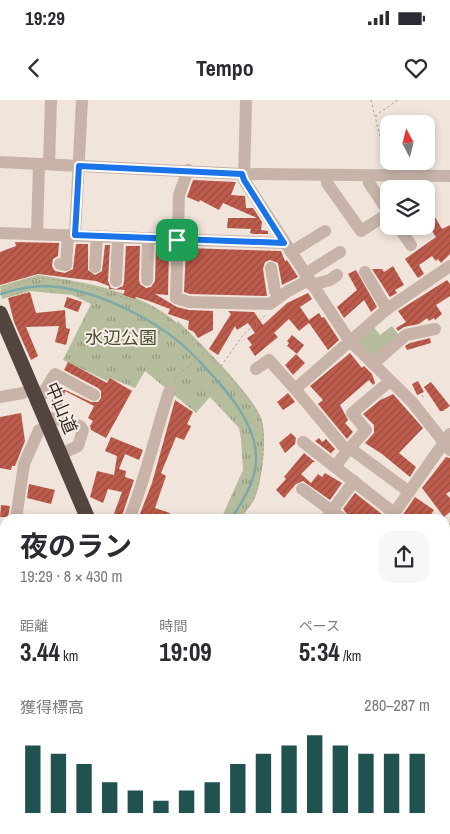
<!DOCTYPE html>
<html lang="ja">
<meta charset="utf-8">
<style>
body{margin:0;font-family:"Archivo Narrow","Noto Sans JP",sans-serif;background:#f7f7f7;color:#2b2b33;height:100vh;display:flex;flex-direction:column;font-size:19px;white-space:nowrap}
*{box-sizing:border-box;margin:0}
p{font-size:16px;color:#7c7c81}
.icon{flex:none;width:28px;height:28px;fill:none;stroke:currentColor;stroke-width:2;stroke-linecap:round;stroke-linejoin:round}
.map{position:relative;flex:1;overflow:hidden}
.panel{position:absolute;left:0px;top:414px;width:450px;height:321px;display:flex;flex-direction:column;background:#fff;border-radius:15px 15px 0 0;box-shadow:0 2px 8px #0003}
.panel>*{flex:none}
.needle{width:32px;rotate:353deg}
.tools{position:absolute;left:380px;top:15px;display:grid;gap:10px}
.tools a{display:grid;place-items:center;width:55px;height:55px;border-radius:10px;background:#fff;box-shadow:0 2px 8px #0003;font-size:25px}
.pin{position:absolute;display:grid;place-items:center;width:42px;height:42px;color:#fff;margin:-21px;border-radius:10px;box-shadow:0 2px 8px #0006}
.round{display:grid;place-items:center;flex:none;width:52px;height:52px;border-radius:15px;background:#f7f7f7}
.overview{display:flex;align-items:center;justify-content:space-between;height:85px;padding:0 20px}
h1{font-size:28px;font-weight:700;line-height:38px}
.stats{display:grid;grid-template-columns:repeat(3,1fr);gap:8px;height:85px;padding:5px 20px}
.stats div{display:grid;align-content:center}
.stats b{font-size:25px;font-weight:700}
.stats small{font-size:14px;font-weight:400}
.stats p{font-size:14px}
.chart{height:140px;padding:10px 20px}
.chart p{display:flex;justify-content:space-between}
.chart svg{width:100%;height:90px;margin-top:5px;stroke:#205250;stroke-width:6}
.status{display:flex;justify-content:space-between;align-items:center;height:35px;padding:0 25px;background:#fff;direction:ltr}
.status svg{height:14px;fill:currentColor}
header{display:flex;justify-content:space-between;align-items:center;height:65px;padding:0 20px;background:#fff;font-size:22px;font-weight:700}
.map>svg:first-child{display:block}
.green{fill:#b6bd9c}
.park{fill:url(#park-tufts)}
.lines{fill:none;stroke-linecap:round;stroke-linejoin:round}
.stream{stroke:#7caaa8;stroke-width:2.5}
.building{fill:url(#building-hatch)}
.path{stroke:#b29d92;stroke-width:1;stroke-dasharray:2.5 2.5;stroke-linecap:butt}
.minor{stroke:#c7b3a8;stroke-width:12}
.major{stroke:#75605a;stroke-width:12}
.highway{stroke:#54443f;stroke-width:15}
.route-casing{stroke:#fff;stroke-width:10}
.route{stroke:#1a73e8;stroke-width:6}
.labels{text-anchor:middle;stroke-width:4;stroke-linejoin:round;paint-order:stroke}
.park-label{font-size:18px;fill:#47502d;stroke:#f8eee7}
.street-label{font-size:18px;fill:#342a28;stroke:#f8eee7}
</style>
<div class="status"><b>19:29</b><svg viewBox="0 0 49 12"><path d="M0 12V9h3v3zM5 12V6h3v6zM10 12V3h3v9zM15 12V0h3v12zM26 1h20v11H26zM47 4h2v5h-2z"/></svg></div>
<header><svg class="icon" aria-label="back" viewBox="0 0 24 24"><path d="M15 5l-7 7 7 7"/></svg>Tempo<svg class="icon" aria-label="heart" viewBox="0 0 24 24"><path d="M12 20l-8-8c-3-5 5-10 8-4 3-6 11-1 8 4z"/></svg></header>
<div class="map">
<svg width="450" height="734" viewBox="0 0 450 734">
<defs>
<pattern id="park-tufts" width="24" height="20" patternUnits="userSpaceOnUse" patternTransform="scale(1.25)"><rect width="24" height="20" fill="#b6bd9c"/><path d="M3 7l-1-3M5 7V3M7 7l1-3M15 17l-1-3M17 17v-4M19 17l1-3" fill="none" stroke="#959a7f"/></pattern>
<pattern id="building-hatch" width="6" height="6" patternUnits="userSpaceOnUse" patternTransform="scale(1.25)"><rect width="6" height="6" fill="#bd5c4c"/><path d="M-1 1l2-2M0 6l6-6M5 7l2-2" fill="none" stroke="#9a4c3f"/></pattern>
</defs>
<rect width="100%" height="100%" fill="#f0e4db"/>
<path class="green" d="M373 226 380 235 392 226 400 237 372 260 355 241Z"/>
<path class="park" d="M38 175C83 182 142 191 177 223L178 221C198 241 255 296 262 321 267 337 262 385 254 400 250 406 245 413 240 419H221L243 370 241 339 239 328 210 297 196 313 145 271 135 288 110 278 107 281 63 260 91 204 72 195 30 191 2 199 0 186Z"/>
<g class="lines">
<g class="stream">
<path d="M1 194C16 189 30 186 46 186 95 188 163 222 196 258"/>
<path d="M198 260C226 290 268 332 253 378 249 391 239 407 231 419"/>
<path d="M0 482H5"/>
<path d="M445 604 450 602"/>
</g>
</g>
<g class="building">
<path d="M193 80 236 82 231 95 245 96 246 108H253L262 122 261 130 268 131V134H253L250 133 251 129 227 128 228 118H257L223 103 219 110 200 100 199 102 187 97Z"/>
<path d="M435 117 442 129 450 125V154L441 163 438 159 436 161 432 156 419 165 424 174 418 178 405 159 436 137 426 122Z"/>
<path d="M15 142 59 143 58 156 53 159 52 166 55 171 65 173 73 169 76 144H88V170L95 175 102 171 105 145H110L108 181 111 188 116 189 123 186 124 182 126 146H140L139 180 140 184 146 188 151 187 155 181 156 147H169L168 195 155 194 177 207 189 210 213 211V230L198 238 194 232 188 229 189 221 168 214 170 209 149 201 136 197 135 199 123 195 125 190 109 189V186L96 181 38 174 0 185V152L16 146Z"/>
<path d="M186 148 281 151 285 161 287 160 298 177 282 185 278 163 270 160 265 162 263 169 267 196 190 194 184 192Z"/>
<path d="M393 166 404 185 395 190 397 193 390 197 372 169H382L384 172Z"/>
<path d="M356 170 377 207 371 212 364 200 344 218 337 207 357 190 348 174Z"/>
<path d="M447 180 450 184V196L436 205 442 214 435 220 434 218 429 221 427 218 419 224 404 227 398 231 396 228 406 222 398 211Z"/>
<path d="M30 192 36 213 65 210 66 228 70 229 66 245 55 242 59 226 26 227 38 256 31 260 14 222 8 198Z"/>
<path d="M308 193 312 199 300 207 309 220 319 213 322 218 324 217 339 240 328 250 309 223 299 231 289 219 274 233 278 237 255 256 249 247 252 245 247 238 255 233 248 223 237 230 235 226 218 255 209 249 231 214 228 211 254 212 263 225 287 203Z"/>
<path d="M67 197 82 202 78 212 64 207Z"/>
<path d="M292 235 304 245 297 254 287 246 289 243 287 241Z"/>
<path d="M430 238 431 243 407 250 405 246 410 243Z"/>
<path d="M350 253 362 268 364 266 372 274 375 283 373 285 369 280 340 305 348 320 345 323 353 332 347 339 318 304 323 300 310 286Z"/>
<path d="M296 254 305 263 293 275 285 265Z"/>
<path d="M68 262 107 283 110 278 132 291 106 338 91 330 90 326 93 321 88 318 94 306 65 291 61 310 51 308 53 293 57 286 91 302H98L101 298V291L98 288 64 270Z"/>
<path d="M418 281 424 292 417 295 412 284Z"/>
<path d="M431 282 450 306 443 311H440L424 287Z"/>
<path d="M288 293 295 302 283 310 277 302Z"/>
<path d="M393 294 423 328 399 353 416 367 410 377 382 354 365 343 374 333V325L363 314 385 296 381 300Z"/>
<path d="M175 300 193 312 187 324 191 326 184 340 176 337 161 373 166 376 155 408 170 413 168 419H138L152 383Z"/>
<path d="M21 313 25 341 15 366H12L11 370 0 368V317Z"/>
<path d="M291 333 296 338 295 344 285 353 279 343Z"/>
<path d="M111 337 143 350 139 360 125 354 119 369 126 371 125 377 134 380 121 419H112L122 392 108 389 103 403 90 397 97 371 114 375 117 356 105 351Z"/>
<path d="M319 338 322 342 326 339 335 349 331 353 333 355 315 341Z"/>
<path d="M304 353 315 362H313L301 374 311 383 318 374 322 377 325 373 342 383 330 400 303 381 296 384 284 398 276 390 286 379 284 377Z"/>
<path d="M446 357 450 358V391L446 394 450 398V412L444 417 422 388Z"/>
<path d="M29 384 55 390 51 404 27 398Z"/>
<path d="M355 393 383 415 382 419H351L343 409Z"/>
<path d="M415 397 434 410 428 419H400Z"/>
<path d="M1 405 10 406 8 417H0Z"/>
</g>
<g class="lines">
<g class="path">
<path d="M371 0 387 65"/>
<path d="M376 17 379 13 398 0"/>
<path d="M0 192C11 188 27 178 39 178 65 178 145 201 165 216 189 234 246 289 259 315 268 335 262 378 254 397 251 405 244 412 239 419"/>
<path d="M221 266 243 235 266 215"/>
<path d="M174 283 177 276 205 252"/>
<path d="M422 295 424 299"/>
<path d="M445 601 450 599"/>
<path d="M0 698 5 719"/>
<path d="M8 730 10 734"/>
</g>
<g class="minor">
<path d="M246 0 244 80 349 240 412 302 450 350"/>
<path d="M0 62 242 74 450 76"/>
<path d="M49 64 51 0"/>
<path d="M188 70 179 95 176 198 189 202 270 204 288 191 309 180"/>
<path d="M327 75V83L361 131 389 113"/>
<path d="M368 75 369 83 389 113"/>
<path d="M398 126 411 145"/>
<path d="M0 133 284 143"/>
<path d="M37 133 39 64"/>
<path d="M75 135 82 0"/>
<path d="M291 152 325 131"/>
<path d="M60 164 66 165 68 135"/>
<path d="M95 167 97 136"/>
<path d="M271 168 275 191 279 197"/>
<path d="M365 172 387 209"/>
<path d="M305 174 340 152"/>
<path d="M147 180 148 139"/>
<path d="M116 181 118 138"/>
<path d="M312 185 330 180 337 175"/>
<path d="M373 264 406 235 435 229"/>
<path d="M256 269 269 260 295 289"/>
<path d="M0 297 23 293"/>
<path d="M36 298 42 295 55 274 94 295"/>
<path d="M44 316 80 326 83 330 78 346 61 354"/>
<path d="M303 342 394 413"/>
<path d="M351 349 408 391"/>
<path d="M347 351 366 330 352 313 390 281"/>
<path d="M335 367 347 351 295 289 387 209 450 166"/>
<path d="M302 389 343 419"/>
<path d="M16 419 24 364 39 330"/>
<path d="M129 419C146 378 155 334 169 292"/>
<path d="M326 419 354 381"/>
<path d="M390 419 450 334"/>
<path d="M445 431 450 429"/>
<path d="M0 441 5 442"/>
<path d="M445 548 450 546"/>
<path d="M445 576 450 586"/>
<path d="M232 730 233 734"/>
</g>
<path class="major" d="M0 545 5 548"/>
<g class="highway">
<path d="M0 213 88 419"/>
<path d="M333 730 339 734"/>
<path d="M351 730 357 734"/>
</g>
</g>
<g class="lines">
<defs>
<path id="route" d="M79 66 242 74 244 80 284 143 75 135Z"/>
</defs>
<use href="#route" class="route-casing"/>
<use href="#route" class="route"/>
</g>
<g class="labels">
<g class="park-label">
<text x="121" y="244">水辺公園</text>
</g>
<g class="street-label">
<text transform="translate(61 308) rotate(67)" y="6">中山道</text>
</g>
</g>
</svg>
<div class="tools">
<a><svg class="needle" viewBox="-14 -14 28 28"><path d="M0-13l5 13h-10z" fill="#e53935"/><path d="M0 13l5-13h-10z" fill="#7c7c81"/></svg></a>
<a><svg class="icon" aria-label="layers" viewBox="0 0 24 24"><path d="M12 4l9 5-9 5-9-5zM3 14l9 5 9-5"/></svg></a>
</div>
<div class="pin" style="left:177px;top:140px;background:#1e9e55"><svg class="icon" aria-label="arrive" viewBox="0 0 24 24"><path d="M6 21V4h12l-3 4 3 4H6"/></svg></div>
<section class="panel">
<div class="overview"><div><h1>夜のラン</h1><p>19:29 · 8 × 430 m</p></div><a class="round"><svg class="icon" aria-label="share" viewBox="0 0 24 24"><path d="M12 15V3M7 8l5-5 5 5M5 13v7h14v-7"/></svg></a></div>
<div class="stats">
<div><p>距離</p><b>3.44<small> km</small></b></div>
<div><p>時間</p><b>19:09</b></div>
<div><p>ペース</p><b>5:34<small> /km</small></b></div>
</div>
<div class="chart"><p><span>獲得標高</span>280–287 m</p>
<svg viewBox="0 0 160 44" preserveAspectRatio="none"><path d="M5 44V11M15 44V15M25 44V20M35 44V29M45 44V33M55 44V38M65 44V33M75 44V29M85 44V20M95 44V15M105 44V11M115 44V6M125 44V11M135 44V15M145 44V15M155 44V15"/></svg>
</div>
</section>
</div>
